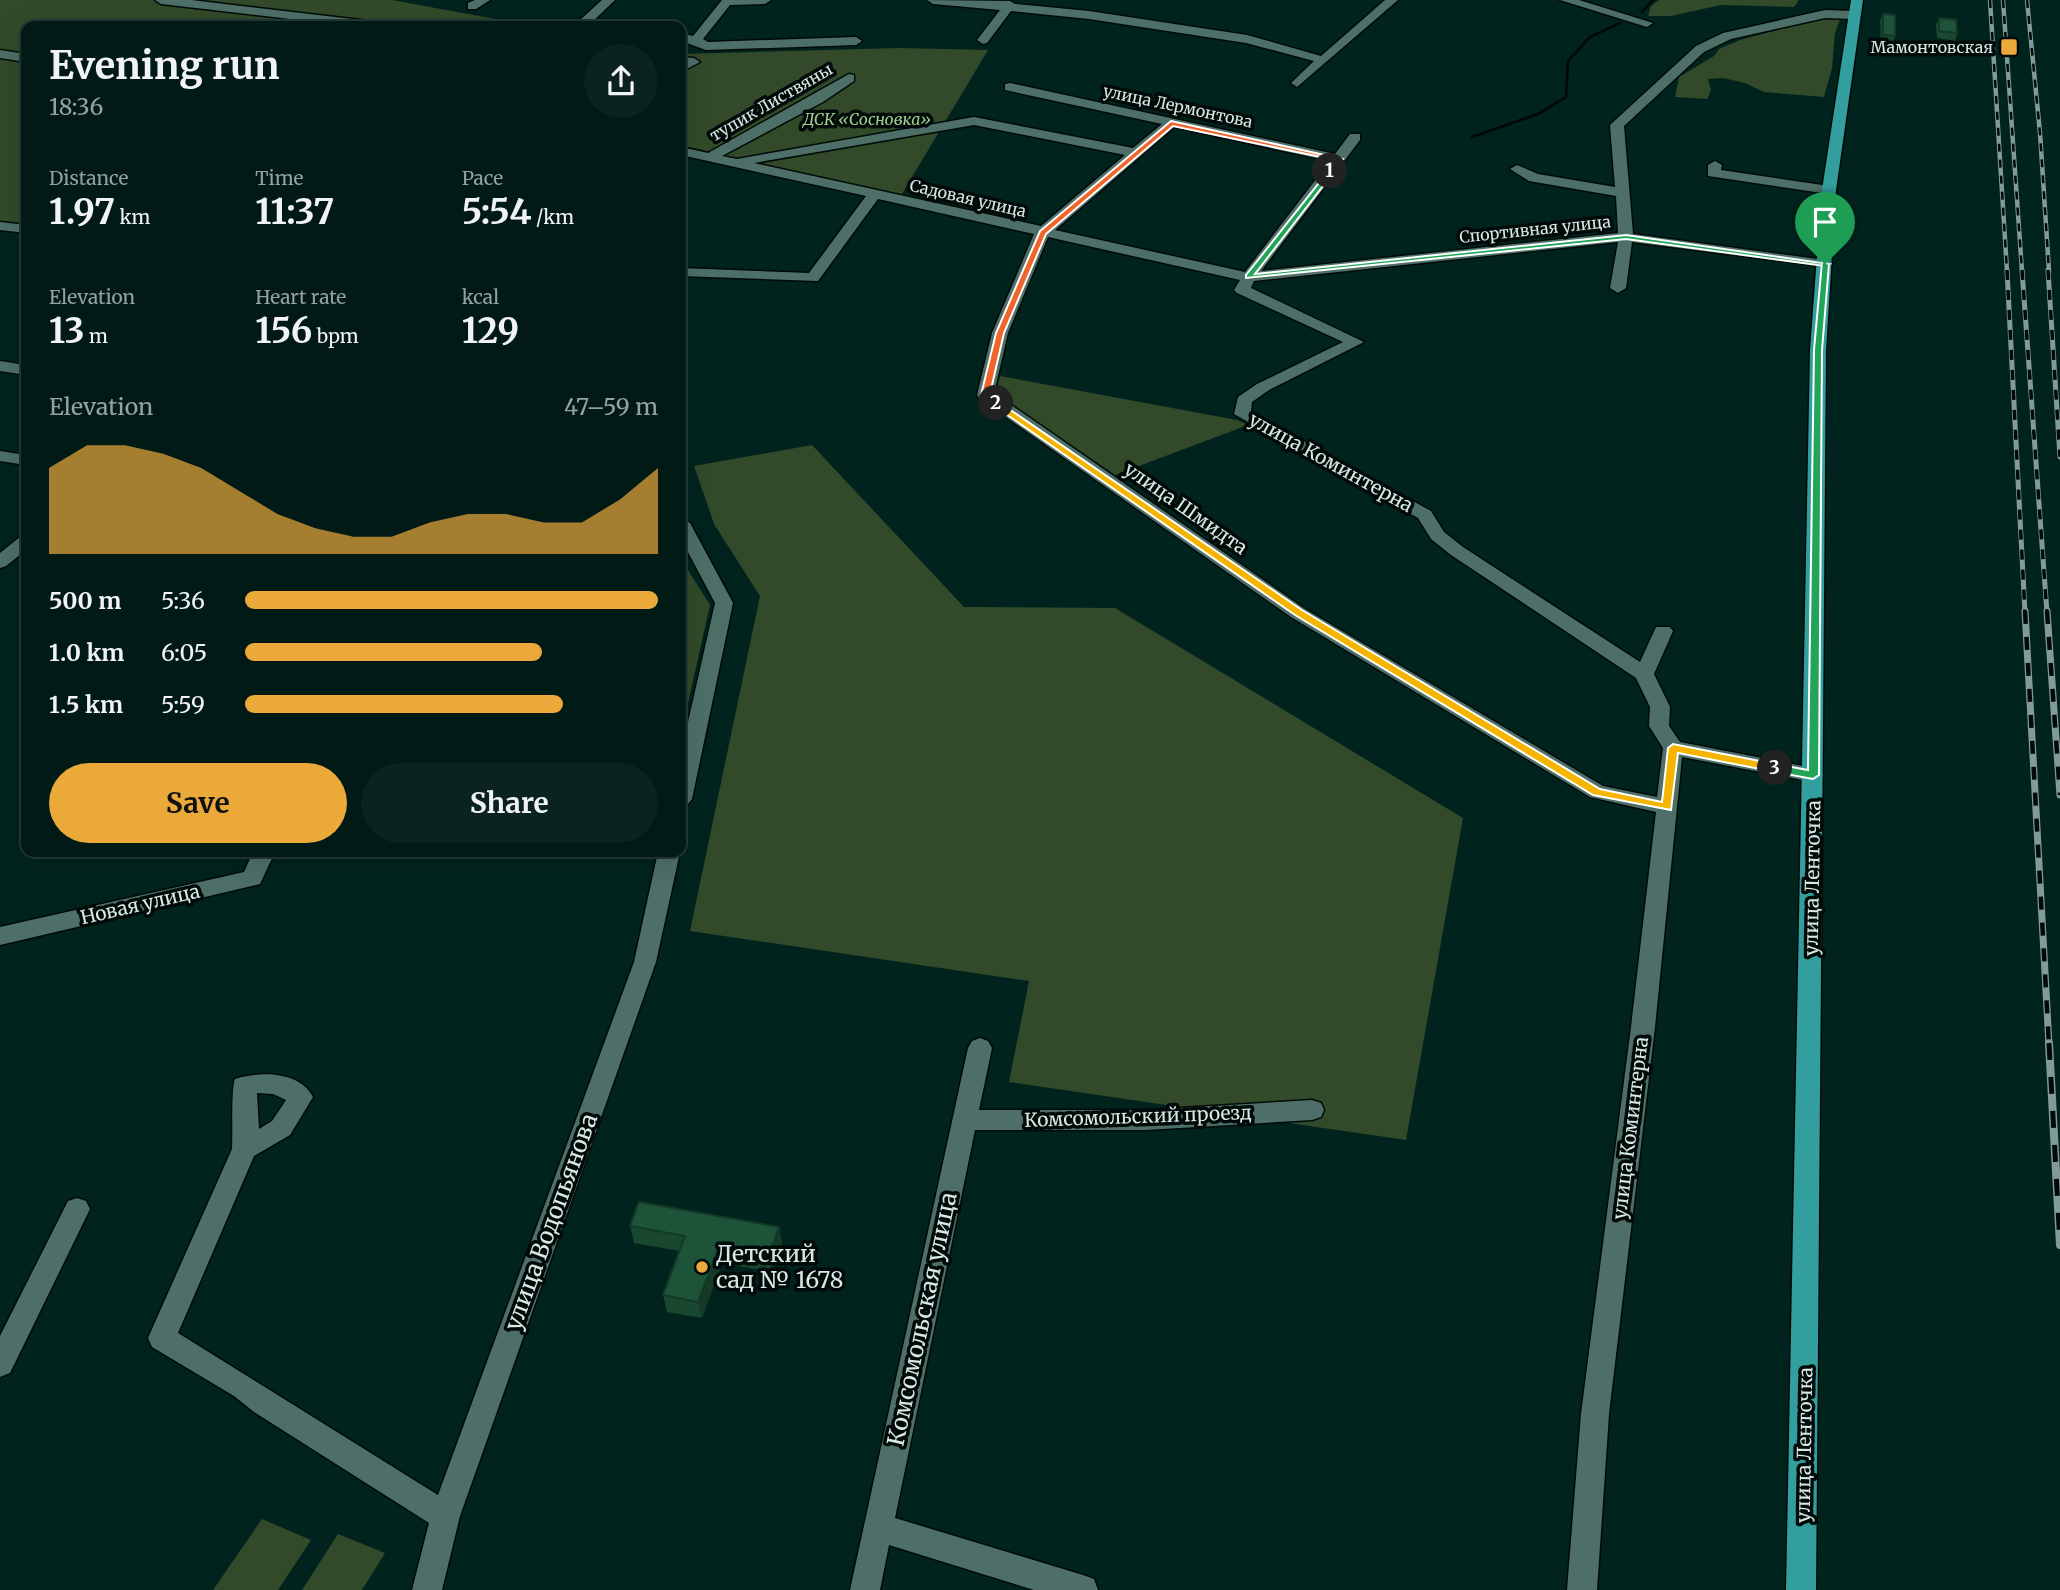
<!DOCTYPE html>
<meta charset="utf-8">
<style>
body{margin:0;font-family:Merriweather,serif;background:#0b231f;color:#f1f3f6;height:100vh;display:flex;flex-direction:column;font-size:26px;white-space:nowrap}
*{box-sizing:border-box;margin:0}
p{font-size:23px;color:#96a1a1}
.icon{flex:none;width:38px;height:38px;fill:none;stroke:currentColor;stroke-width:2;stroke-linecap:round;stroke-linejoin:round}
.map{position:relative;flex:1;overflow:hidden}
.side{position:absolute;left:21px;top:21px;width:665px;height:836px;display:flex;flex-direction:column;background:#011a16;border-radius:14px;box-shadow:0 7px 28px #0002,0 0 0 2px #233835}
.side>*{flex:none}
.pin{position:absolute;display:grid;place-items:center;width:60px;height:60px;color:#fff;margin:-72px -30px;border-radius:50% 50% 50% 0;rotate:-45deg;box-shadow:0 0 7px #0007}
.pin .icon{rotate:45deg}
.km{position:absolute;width:35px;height:35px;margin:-18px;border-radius:50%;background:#222;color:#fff;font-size:19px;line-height:35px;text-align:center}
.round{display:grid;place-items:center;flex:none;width:74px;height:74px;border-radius:37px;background:#0b231f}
.head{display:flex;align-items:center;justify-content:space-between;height:119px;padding:0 28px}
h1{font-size:38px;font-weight:700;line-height:52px}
.figures{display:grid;grid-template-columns:repeat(3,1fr);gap:10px;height:119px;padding:7px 28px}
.figures div{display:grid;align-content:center}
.figures b{font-size:35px;font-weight:700}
.figures small{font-size:19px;font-weight:400}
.figures p{font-size:19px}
.chart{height:196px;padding:14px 28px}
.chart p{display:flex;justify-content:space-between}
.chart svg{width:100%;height:126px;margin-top:7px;fill:#eba93a;opacity:.7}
.action{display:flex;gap:14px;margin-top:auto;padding:14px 28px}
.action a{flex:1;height:80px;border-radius:42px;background:#eba93a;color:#111;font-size:28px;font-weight:700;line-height:80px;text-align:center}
.action a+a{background:#0b231f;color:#f1f3f6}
ul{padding:0 28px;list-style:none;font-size:23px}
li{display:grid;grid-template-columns:112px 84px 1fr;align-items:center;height:52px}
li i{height:18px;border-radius:9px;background:#eba93a}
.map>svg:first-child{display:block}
.green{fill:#324a29}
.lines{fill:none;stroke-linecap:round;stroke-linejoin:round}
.stream{stroke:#00060b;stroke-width:2.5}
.minor-casing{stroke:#000b08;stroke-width:3}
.major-casing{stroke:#000b08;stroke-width:3}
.minor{fill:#4d6f67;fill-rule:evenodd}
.major{fill:#339e9e;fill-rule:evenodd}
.rail-far3-casing{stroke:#839b96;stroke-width:4.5}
.rail-far2-casing{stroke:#839b96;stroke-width:5}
.rail-far1-casing{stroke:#839b96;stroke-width:7}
.rail-casing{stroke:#839b96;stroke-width:8}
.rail-far3{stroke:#010a08;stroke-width:2.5;stroke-dasharray:8;stroke-linecap:butt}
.rail-far2{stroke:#010a08;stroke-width:3.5;stroke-dasharray:10;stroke-linecap:butt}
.rail-far1{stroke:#010a08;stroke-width:4.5;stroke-dasharray:13;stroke-linecap:butt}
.rail{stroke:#010a08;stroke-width:5;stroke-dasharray:17;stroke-linecap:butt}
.wall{fill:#194730}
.shaded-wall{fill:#143a27}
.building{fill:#1d5338;stroke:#143a27;stroke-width:2}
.split-1{fill:#22a559;stroke:#fff;stroke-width:2}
.split-2{fill:#f0652b;stroke:#fff;stroke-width:2}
.split-3{fill:#f5b400;stroke:#fff;stroke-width:2}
.split-4{fill:#22a559;stroke:#fff;stroke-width:2}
.poi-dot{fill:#eba93a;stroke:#010a08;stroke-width:2.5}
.labels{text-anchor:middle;stroke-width:7;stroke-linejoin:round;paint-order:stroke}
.far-poi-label{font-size:16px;fill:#d7e9e4;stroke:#010a08;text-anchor:end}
.far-street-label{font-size:16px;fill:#d7e9e4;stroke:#010a08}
.far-park-label{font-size:16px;font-style:italic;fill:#9ecf8d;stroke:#010a08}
.street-label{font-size:19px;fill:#d7e9e4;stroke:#010a08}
.near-street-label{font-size:23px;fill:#d7e9e4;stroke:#010a08}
.near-poi-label{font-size:23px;fill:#d7e9e4;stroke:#010a08;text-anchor:start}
</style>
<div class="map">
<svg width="2060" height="1590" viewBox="0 0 2060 1590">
<rect width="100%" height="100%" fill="#01231e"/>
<g class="green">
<path d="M0 0H392L533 26H26V226L0 223Z"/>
<path d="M1659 0H1799L1794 7 1721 5 1671 16H1648L1651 6Z"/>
<path d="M1841 17 1835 33 1832 68 1824 97 1764 92 1745 83 1723 78 1708 79 1711 90 1707 99 1675 97 1679 77 1714 56 1719 49 1740 40 1825 17Z"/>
<path d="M899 48 988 50 900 197 681 145V54Z"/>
<path d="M1000 376 1237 420 1248 425 1115 475 996 394Z"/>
<path d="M812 445 964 607 1115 608 1463 818 1406 1140 1009 1082 1029 981 690 931 760 596 714 524 694 466Z"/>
<path d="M681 559 710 605 681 734Z"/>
<path d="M262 1519 311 1540 278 1590H213Z"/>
<path d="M338 1534 385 1553 362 1590H302Z"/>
</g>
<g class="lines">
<g class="stream">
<path d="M1642 12 1653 0"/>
<path d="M1472 137 1538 114 1566 97 1568 61 1590 37 1620 23"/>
</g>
<defs>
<g id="minor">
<path d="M155 0H191L378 22 384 26H350L161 4Z"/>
<path d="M475 0H490L476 9H468V3Z"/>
<path d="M602 0H615L588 26H571V21L580 20Z"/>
<path d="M722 0H771L765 4 730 5 703 39 708 42 856 37 862 41 856 45 706 50 681 41V33L693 36Z"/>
<path d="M927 0 1010 1 1015 4 1089 11 1247 35 1321 56 1385 0H1398L1297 87 1291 83 1314 61 1246 43 1089 19 1011 11 987 43 983 44 977 40 1000 10 933 4Z"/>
<path d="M1560 0H1579L1653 23 1647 27Z"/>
<path d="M1825 10 1853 11 1859 15 1853 19 1825 18 1731 39 1704 52 1624 126 1633 234 1825 260 1830 261 1832 264 1830 267 1632 242 1626 288 1618 293 1610 288 1618 242 1254 281 1251 288 1364 342 1269 390 1252 402 1251 412 1431 511 1444 532 1463 547 1640 662 1656 627H1670L1673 631 1654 674 1670 707 1669 726 1680 742 1813 768 1820 770 1823 775 1820 780 1813 782 1682 757 1655 1027 1609 1414 1597 1590H1567L1581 1414 1631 1027 1656 812 1590 797 1291 617 979 398 977 395 992 333 1034 234 878 199 818 281 681 276V268L809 273 866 196 681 155V147L708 153 849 74 854 75V81L823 102 722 156 737 159 974 117 1133 148 1162 124 1005 90V84L1010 83 1335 154 1350 134H1360V140L1261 271 1618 233 1616 196 1529 181 1510 169 1517 165 1538 174 1615 187 1610 125 1696 46 1723 33ZM974 125 1125 155 1041 226 754 163ZM1174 127 1330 161 1245 272 1055 230ZM1048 237 1240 280 1234 290 1237 293 1343 342 1257 384 1238 397 1234 414 1418 518 1431 539 1451 555 1636 678 1650 707 1649 726 1663 748 1657 797 1603 786 1305 609 994 393 1008 333Z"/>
<path d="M0 50 26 54V62L0 58Z"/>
<path d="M681 57 694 58 700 62 681 72Z"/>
<path d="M1715 161 1722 165 1721 170 1829 186 1836 190 1829 194 1708 176V165Z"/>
<path d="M0 222 26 225V233L0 230Z"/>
<path d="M0 361 26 365V375L0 371Z"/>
<path d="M0 451 26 455V465L0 461Z"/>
<path d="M681 518 690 523 733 603 692 799 688 804 681 806V753L715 603 681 539Z"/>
<path d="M26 536V550L6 566 0 568V553L20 537Z"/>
<path d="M253 852H275L260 884 0 945V927L244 872Z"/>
<path d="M658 852H680L656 962 460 1516 442 1590H412L429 1523 254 1412 234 1396 152 1347 148 1338 232 1149C233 1134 231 1088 235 1079 259 1071 300 1071 313 1097L290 1135 254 1156 178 1333 438 1495 634 962ZM257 1093 273 1094 286 1100 272 1121 259 1129Z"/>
<path d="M980 1038 988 1041 992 1048 979 1110H1146L1312 1100 1321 1103 1324 1110 1321 1117 1312 1120 1146 1130H975L895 1518 1083 1575 1094 1579 1098 1590H1034L889 1545 880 1590H850L968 1048 972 1041Z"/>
<path d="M77 1198 86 1201 90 1209 10 1373 0 1377V1336L68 1201Z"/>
</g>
<path id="major" d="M1851 0H1863L1836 190 1826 350 1816 1590H1786L1810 350 1822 190Z"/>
</defs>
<use href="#minor" class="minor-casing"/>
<use href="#major" class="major-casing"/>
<use href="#minor" class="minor"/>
<use href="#major" class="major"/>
<defs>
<g id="rail-far3">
<path d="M1990 0 2007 271"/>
<path d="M2003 0 2022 271"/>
<path d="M2027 0 2040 133 2049 271"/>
</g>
<g id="rail-far2">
<path d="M2007 270 2025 613"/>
<path d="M2022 270 2047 613"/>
<path d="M2048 270 2060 457"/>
</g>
<g id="rail-far1">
<path d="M2025 611 2049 1045"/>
<path d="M2047 611 2060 795"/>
</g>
<path id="rail" d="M2049 1043 2060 1245"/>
</defs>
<use href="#rail-far3" class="rail-far3-casing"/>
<use href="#rail-far2" class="rail-far2-casing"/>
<use href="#rail-far1" class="rail-far1-casing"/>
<use href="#rail" class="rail-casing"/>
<use href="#rail-far3" class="rail-far3"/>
<use href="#rail-far2" class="rail-far2"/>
<use href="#rail-far1" class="rail-far1"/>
<use href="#rail" class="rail"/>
</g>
<g class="wall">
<path d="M1883 14 1895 36 1893 44 1881 42 1880 21Z"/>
<path d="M1939 18 1957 33 1955 41 1937 38 1936 25Z"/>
<path d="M630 1226 779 1227 782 1244 772 1272 722 1263 702 1318 667 1312 663 1295 680 1251 634 1243Z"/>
</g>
<g class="shaded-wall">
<path d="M779 1227 782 1244 772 1272 769 1255Z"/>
<path d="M719 1246 722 1263 702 1318 698 1302Z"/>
</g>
<g class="building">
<path d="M1883 14 1895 15V36L1883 35Z"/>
<path d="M1939 18 1956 20 1957 33 1939 31Z"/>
<path d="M639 1202 779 1227 769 1255 719 1246 698 1302 663 1295 685 1236 630 1226Z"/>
</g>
<path class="split-1" d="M1330 169 1333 173 1255 274 1626 235 1829 264 1825 266 1626 239 1246 278V275Z"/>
<path class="split-2" d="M1171 121 1343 159 1330 174 1326 171 1335 160 1173 126 1046 234 1004 333 990 394 1000 403 993 405 981 395 996 333 1040 231Z"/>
<path class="split-3" d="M996 400 1302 610 1600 789 1662 802 1668 748 1673 744 1775 764 1781 768 1775 772 1678 753 1671 810 1593 795 1295 615 993 405V401Z"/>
<path class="split-4" d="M1822 262 1829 264 1822 350 1819 775 1813 779 1775 772 1770 768 1775 764 1808 770 1814 350Z"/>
<g class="poi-dot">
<rect x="2000" y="38" width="18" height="18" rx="3.5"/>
<circle cx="702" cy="1267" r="7"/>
</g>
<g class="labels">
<g class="far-poi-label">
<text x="1993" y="53">Мамонтовская</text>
</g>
<g class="far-street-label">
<text transform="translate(771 102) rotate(-30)" y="6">тупик Листвяны</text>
<text transform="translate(1178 106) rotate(12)" y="6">улица Лермонтова</text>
<text transform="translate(968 198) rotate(13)" y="6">Садовая улица</text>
<text transform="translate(1535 229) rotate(-6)" y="6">Спортивная улица</text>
</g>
<g class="far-park-label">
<text x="867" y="125">ДСК «Сосновка»</text>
</g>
<g class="street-label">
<text transform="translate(1331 462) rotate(29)" y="7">улица Коминтерна</text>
<text transform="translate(1186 508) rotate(35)" y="7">улица Шмидта</text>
<text transform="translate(1812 878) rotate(-89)" y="7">улица Ленточка</text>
<text transform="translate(140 904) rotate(-13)" y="7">Новая улица</text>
<text transform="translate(1138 1116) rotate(-2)" y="7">Комсомольский проезд</text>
<text transform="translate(1630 1128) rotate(-83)" y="7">улица Коминтерна</text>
<text transform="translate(1804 1445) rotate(-89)" y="7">улица Ленточка</text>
</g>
<g class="near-street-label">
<text transform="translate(551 1222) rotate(-70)" y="8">улица Водопьянова</text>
<text transform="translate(922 1319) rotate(-78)" y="8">Комсомольская улица</text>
</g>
<g class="near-poi-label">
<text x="716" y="1262">Детский<tspan x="716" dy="26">сад № 1678</tspan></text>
</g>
</g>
</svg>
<div class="pin" style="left:1825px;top:264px;background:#1e9e55"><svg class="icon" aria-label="arrive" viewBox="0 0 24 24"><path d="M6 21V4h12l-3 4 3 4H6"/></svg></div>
<b class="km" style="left:1330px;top:171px">1</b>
<b class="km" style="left:996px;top:403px">2</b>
<b class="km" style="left:1775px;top:768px">3</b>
<section class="side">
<div class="head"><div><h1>Evening run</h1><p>18:36</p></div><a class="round"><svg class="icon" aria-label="share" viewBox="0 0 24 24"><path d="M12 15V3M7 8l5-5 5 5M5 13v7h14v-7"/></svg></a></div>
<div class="figures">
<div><p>Distance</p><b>1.97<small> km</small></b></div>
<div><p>Time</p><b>11:37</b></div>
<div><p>Pace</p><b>5:54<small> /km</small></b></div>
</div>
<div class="figures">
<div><p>Elevation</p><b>13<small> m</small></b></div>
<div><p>Heart rate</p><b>156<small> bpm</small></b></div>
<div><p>kcal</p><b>129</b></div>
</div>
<div class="chart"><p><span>Elevation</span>47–59 m</p>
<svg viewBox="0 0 160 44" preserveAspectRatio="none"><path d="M0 44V14L10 6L20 6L30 9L40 14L50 22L60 30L70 35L80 38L90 38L100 33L110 30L120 30L130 33L140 33L150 25L160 14V44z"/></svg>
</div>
<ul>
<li><b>500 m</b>5:36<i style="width:100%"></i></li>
<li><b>1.0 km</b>6:05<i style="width:72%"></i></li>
<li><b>1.5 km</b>5:59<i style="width:77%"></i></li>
</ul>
<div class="action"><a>Save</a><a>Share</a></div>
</section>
</div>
